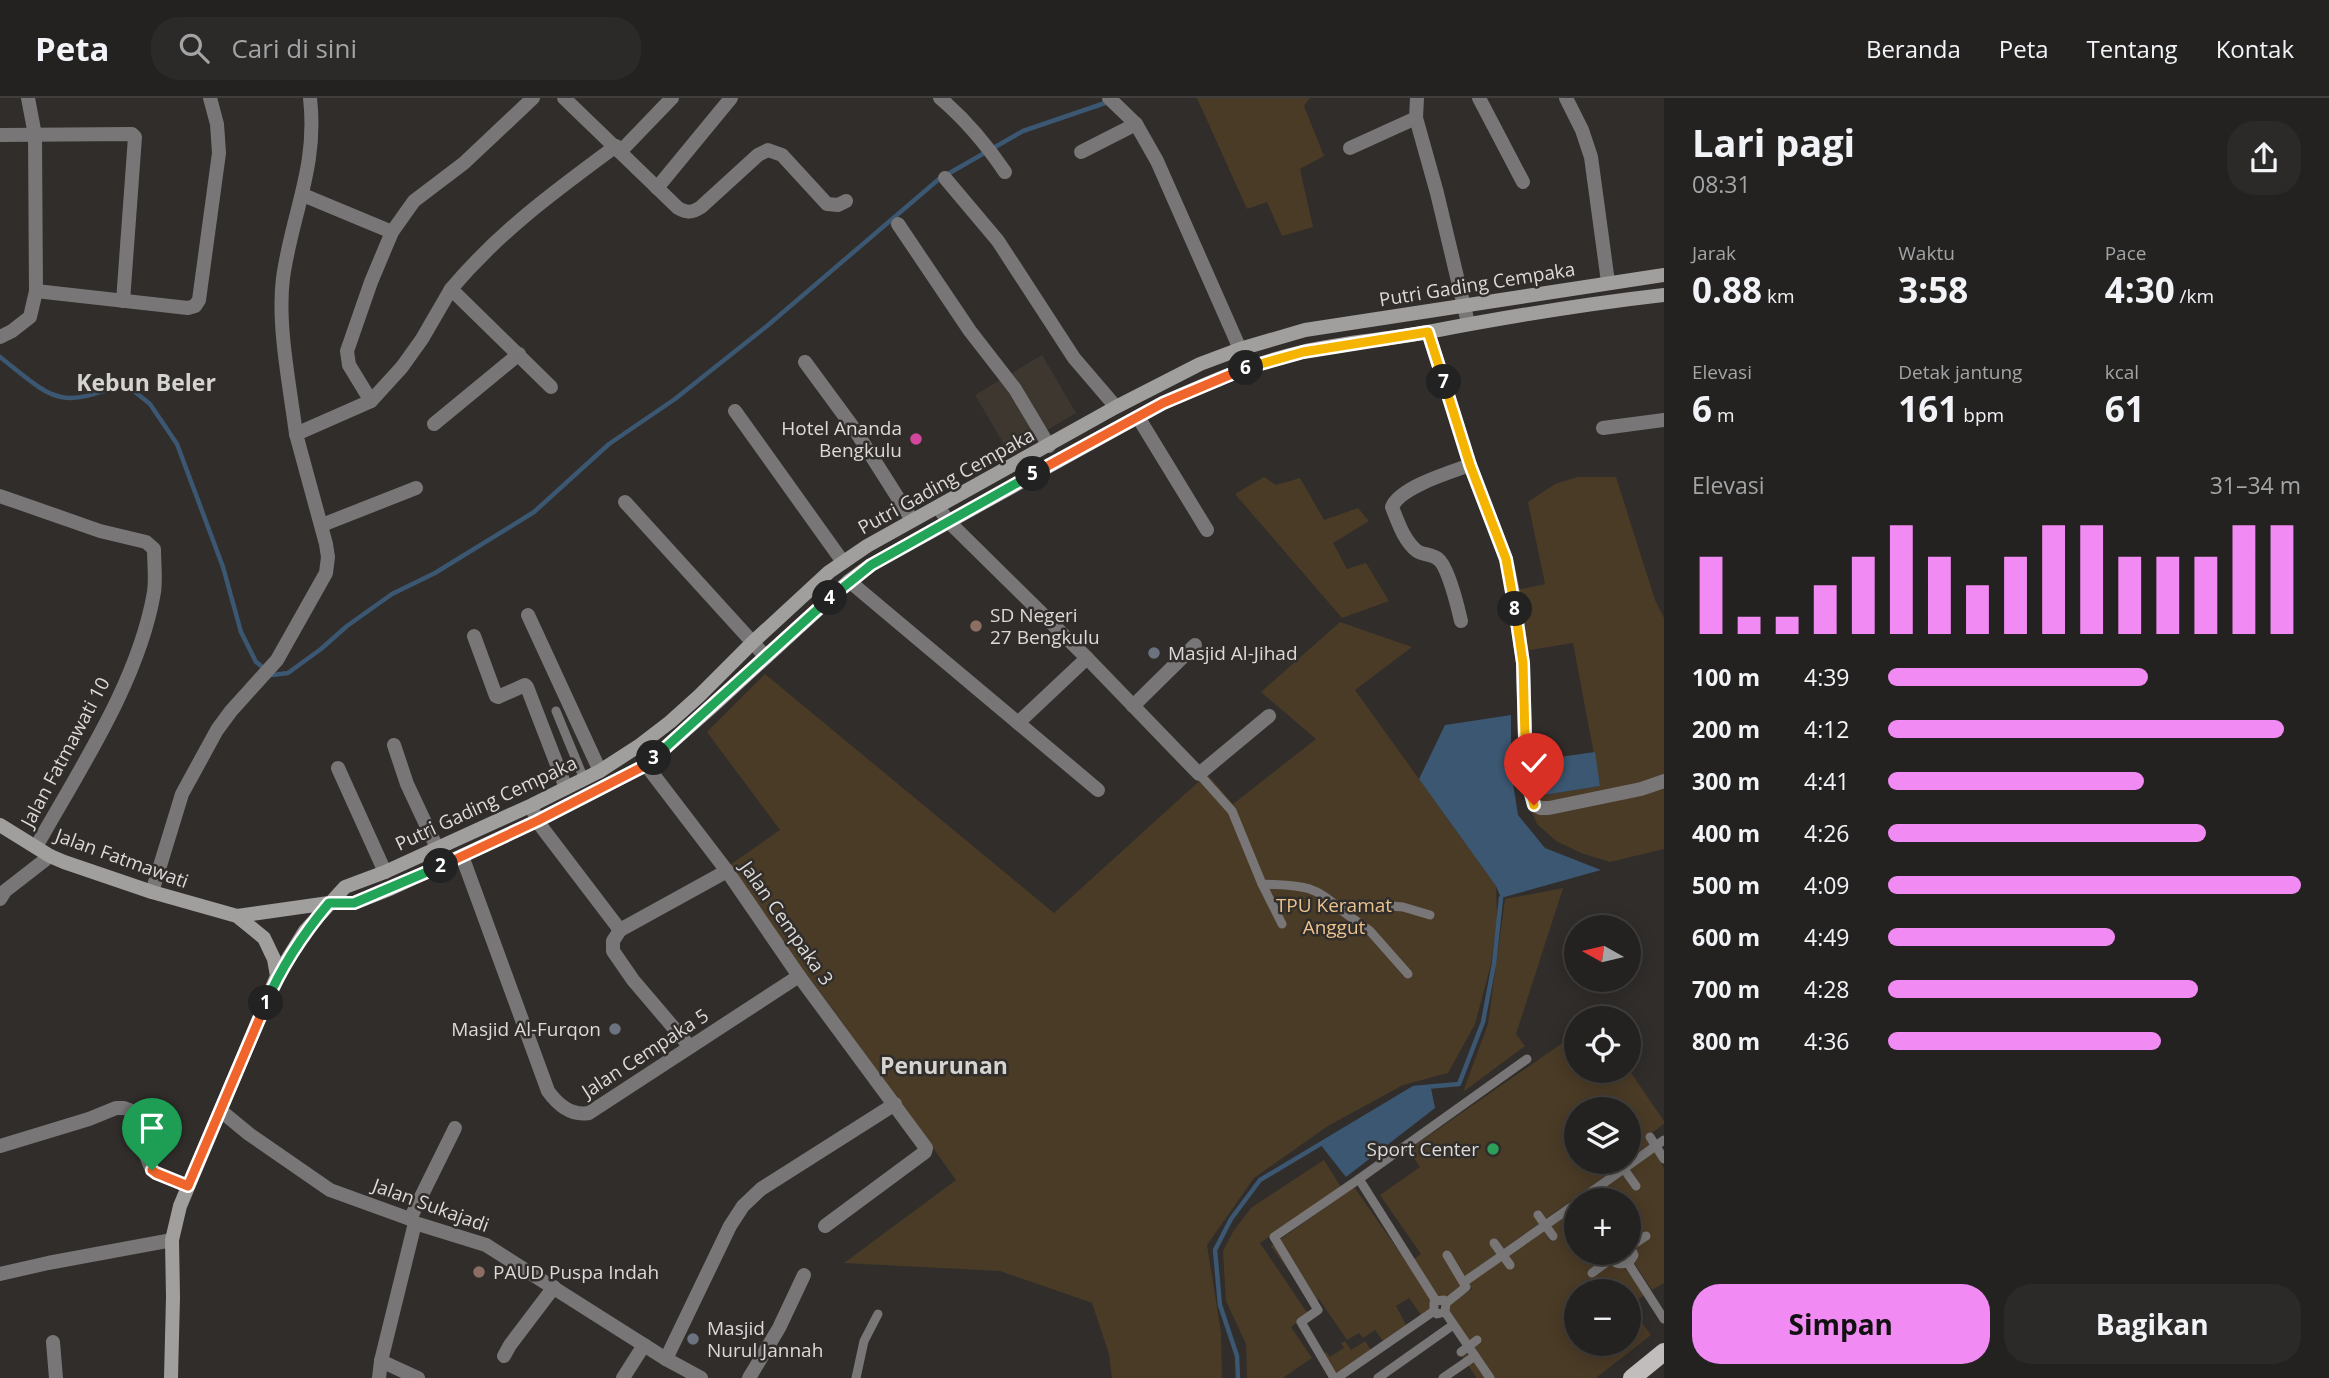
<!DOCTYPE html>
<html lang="id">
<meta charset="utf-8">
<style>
body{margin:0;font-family:"Open Sans",sans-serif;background:#2c2a29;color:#f1f3f6;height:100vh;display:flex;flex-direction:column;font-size:26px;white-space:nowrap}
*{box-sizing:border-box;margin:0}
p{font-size:23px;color:#a3a4a5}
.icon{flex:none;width:38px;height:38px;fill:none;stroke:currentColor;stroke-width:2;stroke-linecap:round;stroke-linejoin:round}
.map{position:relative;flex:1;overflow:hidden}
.details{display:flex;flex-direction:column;background:#242220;width:665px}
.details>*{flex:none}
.needle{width:46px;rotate:278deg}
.controls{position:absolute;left:1564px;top:817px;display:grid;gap:14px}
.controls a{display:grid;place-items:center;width:77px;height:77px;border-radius:50%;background:#242220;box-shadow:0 4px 18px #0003,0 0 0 2px #413f3e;font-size:35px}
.pin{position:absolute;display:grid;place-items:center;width:60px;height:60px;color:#fff;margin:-72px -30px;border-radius:50% 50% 50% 0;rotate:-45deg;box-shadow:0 0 7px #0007}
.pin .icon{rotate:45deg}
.km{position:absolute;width:35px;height:35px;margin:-18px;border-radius:50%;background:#222;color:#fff;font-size:19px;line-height:35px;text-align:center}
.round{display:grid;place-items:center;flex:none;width:74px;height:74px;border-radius:28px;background:#2c2a29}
.overview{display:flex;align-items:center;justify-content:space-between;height:119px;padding:0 28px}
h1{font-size:38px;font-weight:700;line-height:52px}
.stats{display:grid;grid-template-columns:repeat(3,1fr);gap:10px;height:119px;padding:7px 28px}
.stats div{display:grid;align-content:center}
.stats b{font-size:35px;font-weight:700}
.stats small{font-size:19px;font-weight:400}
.stats p{font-size:19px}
.chart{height:196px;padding:14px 28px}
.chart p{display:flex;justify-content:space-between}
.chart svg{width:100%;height:126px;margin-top:7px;stroke:#f28af3;stroke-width:6}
.button{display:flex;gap:14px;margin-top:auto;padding:14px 28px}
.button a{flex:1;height:80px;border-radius:28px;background:#f28af3;color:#111;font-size:28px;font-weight:700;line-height:80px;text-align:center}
.button a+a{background:#2c2a29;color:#f1f3f6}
ul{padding:0 28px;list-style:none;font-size:23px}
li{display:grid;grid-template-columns:112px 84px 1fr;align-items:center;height:52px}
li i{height:18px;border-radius:9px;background:#f28af3}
header{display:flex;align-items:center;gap:42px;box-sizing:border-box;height:98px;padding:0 35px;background:#242220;border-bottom:2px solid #413f3e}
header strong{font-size:33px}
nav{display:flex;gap:38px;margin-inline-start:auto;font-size:24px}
.search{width:490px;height:63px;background:#2c2a29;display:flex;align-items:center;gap:18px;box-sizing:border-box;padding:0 24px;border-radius:28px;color:#a3a4a5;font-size:26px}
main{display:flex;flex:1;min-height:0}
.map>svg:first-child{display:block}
.built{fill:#3d3730}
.green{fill:#4a3b26;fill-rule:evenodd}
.water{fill:#3b5771}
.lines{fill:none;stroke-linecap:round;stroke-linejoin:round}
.stream{stroke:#3b5771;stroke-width:4.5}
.lane{stroke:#787676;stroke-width:9}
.street{stroke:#787676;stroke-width:14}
.secondary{stroke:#a19e9e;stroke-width:14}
.primary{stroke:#c2bdbd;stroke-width:18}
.split-1-casing{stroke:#fff;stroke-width:14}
.split-2-casing{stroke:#fff;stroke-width:14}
.split-3-casing{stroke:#fff;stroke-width:14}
.split-4-casing{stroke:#fff;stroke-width:14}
.split-5-casing{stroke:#fff;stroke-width:14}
.split-6-casing{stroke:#fff;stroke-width:14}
.split-7-casing{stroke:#fff;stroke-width:14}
.split-8-casing{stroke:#fff;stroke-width:14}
.split-9-casing{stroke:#fff;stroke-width:14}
.split-1{stroke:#f0652b;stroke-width:9}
.split-2{stroke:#22a559;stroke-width:9}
.split-3{stroke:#f0652b;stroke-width:9}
.split-4{stroke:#22a559;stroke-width:9}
.split-5{stroke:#22a559;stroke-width:9}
.split-6{stroke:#f0652b;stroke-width:9}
.split-7{stroke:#f5b400;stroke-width:9}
.split-8{stroke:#f5b400;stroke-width:9}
.split-9{stroke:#f5b400;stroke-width:9}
.hotel-dot{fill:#d1479c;stroke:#302d2b;stroke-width:2.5}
.education-dot{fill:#8d6e63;stroke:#302d2b;stroke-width:2.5}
.worship-dot{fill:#6b7280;stroke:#302d2b;stroke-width:2.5}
.leisure-dot{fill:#2e9e5b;stroke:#302d2b;stroke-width:2.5}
.labels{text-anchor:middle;stroke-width:5;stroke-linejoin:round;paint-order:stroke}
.street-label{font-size:19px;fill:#dcdad9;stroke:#302d2b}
.poi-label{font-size:19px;fill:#dcdad9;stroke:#302d2b;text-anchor:start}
.park-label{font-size:19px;fill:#ebc18c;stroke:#302d2b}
.quarter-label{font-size:23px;font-weight:bold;fill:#d6d4d0;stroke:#302d2b}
</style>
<header>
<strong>Peta</strong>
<div class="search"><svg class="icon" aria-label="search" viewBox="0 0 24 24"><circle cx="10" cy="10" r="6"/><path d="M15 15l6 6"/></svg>Cari di sini</div>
<nav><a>Beranda</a><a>Peta</a><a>Tentang</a><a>Kontak</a></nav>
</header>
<main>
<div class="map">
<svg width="1664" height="1280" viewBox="0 0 1664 1280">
<rect width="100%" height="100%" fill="#302d2b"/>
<path class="built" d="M1042 257 1076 315 1009 355 975 297Z"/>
<g class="green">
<path d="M1197 0H1310L1304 8 1324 58 1300 71 1313 129 1282 138 1267 104 1247 111Z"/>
<path d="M1264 379 1276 387 1300 380 1324 422 1358 410 1369 423 1333 445 1347 471 1366 465 1389 503 1342 520 1235 396Z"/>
<path d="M1578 379H1616L1655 502 1664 520V751L1610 764 1581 755 1556 743 1537 726 1526 700 1600 688 1573 545 1524 553 1517 492 1545 486 1528 404 1555 386Z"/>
<path d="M1340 524 1412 549 1355 592 1496 788 1497 821 1491 866 1475 926 1448 975 1403 987 1328 1028 1254 1080 1207 1147 1221 1234 1222 1280H1112L1109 1256 1092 1205 1000 1173 844 1165 956 1082 840 921 727 769 780 732 707 634 765 576 1054 815 1207 676 1233 706 1316 641 1261 594Z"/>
<path d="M1563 790 1516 936 1525 948 1463 994 1488 926 1505 801Z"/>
<path d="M1577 935V973L1629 972 1664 1023V1026L1645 1040 1650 1048 1629 1061V1012H1577V1064H1616L1619 1069 1465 1178 1449 1154 1443 1157 1463 1189 1447 1201 1436 1198 1413 1162 1421 1156 1380 1097 1420 1069 1408 1052Z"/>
<path d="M1654 1053 1664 1070V1185L1652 1192 1634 1165 1637 1147 1634 1143 1629 1142V1102H1599L1601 1090 1622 1076 1633 1092 1639 1089 1629 1071Z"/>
<path d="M1324 1062 1341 1089 1260 1145 1308 1216 1291 1229 1312 1260 1283 1280H1247L1246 1246 1226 1203 1223 1153 1234 1132 1252 1109Z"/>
<path d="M1354 1089 1433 1202 1431 1211 1421 1217 1409 1200 1396 1208 1406 1227 1383 1243 1375 1232 1363 1240 1359 1235 1347 1242 1319 1201 1312 1205 1271 1148Z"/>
<path d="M1572 1114 1577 1115V1155H1607L1606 1161 1587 1173 1592 1180 1610 1167 1626 1171 1644 1197 1630 1208 1651 1237 1596 1280H1477L1462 1259 1482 1244 1477 1237 1468 1243 1449 1215 1450 1205 1472 1191 1469 1184 1500 1160 1508 1171 1511 1170 1506 1156 1543 1131 1550 1143 1554 1141 1549 1127 1565 1115 1568 1118ZM1577 1194H1629V1246H1577Z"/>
<path d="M1345 1243 1351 1252 1365 1243 1371 1252 1332 1278 1320 1259 1326 1254 1330 1259 1344 1250 1341 1245Z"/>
</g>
<g class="water">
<path d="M1511 617V673L1518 717 1545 750 1601 772 1501 800 1496 788 1419 681 1445 627Z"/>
<path d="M1595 654 1600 688 1544 697 1538 662Z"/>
<path d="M1414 990H1431L1435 1010 1346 1079 1320 1046Z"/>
</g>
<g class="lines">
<g class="stream">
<path d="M0 259C52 300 58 313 124 285L150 306 177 346 223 469 241 534 256 564 273 577 288 575 321 551 347 528 392 496 435 475 534 414 609 346 675 301 767 228 939 81 1023 33 1108 4"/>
<path d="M1238 1280 1237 1258 1220 1207 1215 1152 1231 1121 1260 1082 1414 990 1459 986 1483 924 1494 866 1501 800"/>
</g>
<g class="lane">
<path d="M556 613 584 681"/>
<path d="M1199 676 1232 713 1262 786C1299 788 1313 785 1341 812L1391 808 1403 809 1430 817"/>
<path d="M1262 786 1282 826"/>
<path d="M1341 812 1370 833 1408 876"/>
<path d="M1650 1039 1664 1061"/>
<path d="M1619 1064 1636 1088"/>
<path d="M1580 1102 1664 1042"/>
<path d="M1538 1117 1553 1138"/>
<path d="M1494 1145 1510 1167"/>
<path d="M1631 1148 1646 1138"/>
<path d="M1610 1155 1616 1165C1625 1167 1630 1166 1634 1157L1629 1146"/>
<path d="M1628 1165 1664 1221"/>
<path d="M1592 1175 1612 1160"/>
<path d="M1464 1184 1577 1105"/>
<path d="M1436 1203 1359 1081 1527 961"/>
<path d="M1446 1205 1466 1189 1447 1157"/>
<path d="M1445 1214 1437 1216 1434 1213V1205L1436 1203 1444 1202 1446 1205 1445 1214 1490 1280"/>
<path d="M1461 1254 1477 1242"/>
<path d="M856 1280 864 1243 878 1216"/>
<path d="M1334 1280 1301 1224 1318 1212 1274 1139 1359 1081"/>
<path d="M1337 1280 1434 1213"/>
<path d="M1378 1280 1453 1227"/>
<path d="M1443 1280 1475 1258"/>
</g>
<g class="street">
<path d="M564 0 678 110C687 115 692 115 701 109L758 57 768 52 782 57 827 106 838 107 846 103"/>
<path d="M940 0C966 22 986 46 1005 74"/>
<path d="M1109 0 1136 26 1157 63 1240 251"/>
<path d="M1417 0 1416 20 1437 95 1468 225"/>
<path d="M1479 0 1523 84"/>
<path d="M1566 0 1582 32 1591 59 1608 184"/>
<path d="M0 37 132 36 135 39 123 203"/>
<path d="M1350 50 1416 20"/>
<path d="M620 54 672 0"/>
<path d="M1081 54 1136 26"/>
<path d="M945 80 998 143 1074 260 1116 309"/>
<path d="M657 90 731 0"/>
<path d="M303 97 392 134"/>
<path d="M898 126 970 233 1015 291 1049 348"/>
<path d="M36 193 188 210 195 208 199 202 219 55 217 26 210 0"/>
<path d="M1428 234 1470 367 1506 461 1513 495 1523 565 1526 677 1534 707 1541 710H1549L1641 691 1664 683"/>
<path d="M0 239 12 233 30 219 36 193 35 37 28 0"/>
<path d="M805 264 855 332 912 422"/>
<path d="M551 289 451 191C500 133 555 93 616 48"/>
<path d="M371 303 349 267 347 253 371 184 392 134 414 103 464 65 533 0"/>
<path d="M735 313 843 464"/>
<path d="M1138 319 1207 432"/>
<path d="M434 326 519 256"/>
<path d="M1603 330 1664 322"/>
<path d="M296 336C290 289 277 227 283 180 292 115 318 69 310 0"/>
<path d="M0 398 100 433 146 444 154 451C154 465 156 480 154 494 139 583 79 672 36 749"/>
<path d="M625 404 766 559"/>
<path d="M938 409 949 424 1087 560 1199 676 1269 618"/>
<path d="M322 427 416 390"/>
<path d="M849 483 1098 692"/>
<path d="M528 517 600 673"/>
<path d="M1461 523C1458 510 1448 468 1438 461 1432 456 1423 457 1417 453 1404 443 1398 424 1392 409 1400 389 1451 374 1470 367"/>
<path d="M474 538 496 598 498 599 525 587 527 589 566 690"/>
<path d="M1133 608 1195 547"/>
<path d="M1018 625 1087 560"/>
<path d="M394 647 407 686 437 750"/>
<path d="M646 667 727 773 799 878 926 1050 925 1054 825 1128"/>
<path d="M338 670 385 774"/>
<path d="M533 712 537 723 620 832 727 773"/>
<path d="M462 758 548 993C558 1007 572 1018 589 1015L799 878"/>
<path d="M152 794 182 696 217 632 231 613 277 562 326 475 328 459 326 446 296 336 371 303 402 269 422 241 451 191"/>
<path d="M0 801 5 793 50 758"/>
<path d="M620 832 613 843V853L633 882 690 949"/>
<path d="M221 1013 249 1036 330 1092 410 1121 415 1125 486 1147 666 1261 701 1280"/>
<path d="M0 1048 89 1021 116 1010H124L132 1013 135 1020 139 1040 152 1072 156 1075 188 1088"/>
<path d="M410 1121 455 1030"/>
<path d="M0 1176 48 1165 172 1142"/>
<path d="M53 1244 56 1280"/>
<path d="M504 1258 510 1247 554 1189"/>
<path d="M666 1261 730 1128 743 1108 761 1091 895 1006"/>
<path d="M381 1263 418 1280"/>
<path d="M379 1280 381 1263 415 1125"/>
<path d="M623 1280 644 1247"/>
<path d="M749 1280 779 1230 804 1177"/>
</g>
<g class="secondary">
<path d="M0 727 50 758 64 764 152 794 237 818 264 840 274 861 277 878 180 1108 172 1142 173 1199 171 1280"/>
<path d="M237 818 329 805H354L390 791 537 723 646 667 714 607 849 483 871 467 1163 305C1208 285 1253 265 1302 254 1343 244 1386 242 1428 234 1506 219 1585 206 1664 197"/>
<path d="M277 878 305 833 345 789 385 774 532 707 600 673 640 647 670 624 699 598 754 543 829 474 867 448 1116 309 1200 266 1240 251 1305 232 1664 177"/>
</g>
<path class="primary" d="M1632 1280 1664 1254"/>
</g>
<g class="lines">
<defs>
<path id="split-1" d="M152 1072 156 1075 188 1088 266 905"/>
<path id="split-2" d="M266 905C282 867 303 836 329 805H354L441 768"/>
<path id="split-3" d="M441 768 537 723 646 667 654 660"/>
<path id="split-4" d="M654 660 830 500"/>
<path id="split-5" d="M830 500 871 467 1033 376"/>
<path id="split-6" d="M1033 376 1163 305 1246 270"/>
<path id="split-7" d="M1246 270 1303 254 1428 234 1444 284"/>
<path id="split-8" d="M1444 284 1470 367 1506 461 1515 511"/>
<path id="split-9" d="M1515 511 1523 565 1526 677 1534 707"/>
</defs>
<use href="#split-1" class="split-1-casing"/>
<use href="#split-2" class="split-2-casing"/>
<use href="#split-3" class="split-3-casing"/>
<use href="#split-4" class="split-4-casing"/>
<use href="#split-5" class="split-5-casing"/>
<use href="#split-6" class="split-6-casing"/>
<use href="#split-7" class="split-7-casing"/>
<use href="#split-8" class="split-8-casing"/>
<use href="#split-9" class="split-9-casing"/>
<use href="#split-1" class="split-1"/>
<use href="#split-2" class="split-2"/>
<use href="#split-3" class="split-3"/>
<use href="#split-4" class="split-4"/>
<use href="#split-5" class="split-5"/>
<use href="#split-6" class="split-6"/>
<use href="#split-7" class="split-7"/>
<use href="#split-8" class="split-8"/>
<use href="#split-9" class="split-9"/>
</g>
<circle class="hotel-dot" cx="916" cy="341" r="7"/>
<g class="education-dot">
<circle cx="976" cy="528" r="7"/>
<circle cx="479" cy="1174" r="7"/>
</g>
<g class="worship-dot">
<circle cx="1154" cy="555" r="7"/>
<circle cx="615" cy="931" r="7"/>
<circle cx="693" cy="1241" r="7"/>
</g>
<circle class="leisure-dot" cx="1493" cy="1051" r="7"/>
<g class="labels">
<g class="street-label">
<text transform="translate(1477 186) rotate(-9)" y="7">Putri Gading Cempaka</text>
<text transform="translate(946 383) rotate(-29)" y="7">Putri Gading Cempaka</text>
<text transform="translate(65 654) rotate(-62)" y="7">Jalan Fatmawati 10</text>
<text transform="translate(486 705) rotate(-25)" y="7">Putri Gading Cempaka</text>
<text transform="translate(122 760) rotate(20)" y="7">Jalan Fatmawati</text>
<text transform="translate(787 825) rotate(55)" y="7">Jalan Cempaka 3</text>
<text transform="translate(645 955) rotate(-33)" y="7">Jalan Cempaka 5</text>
<text transform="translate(431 1107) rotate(20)" y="7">Jalan Sukajadi</text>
</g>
<g class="poi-label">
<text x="902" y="337" text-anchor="end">Hotel Ananda<tspan x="902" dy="22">Bengkulu</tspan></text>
<text x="990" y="524">SD Negeri<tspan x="990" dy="22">27 Bengkulu</tspan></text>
<text x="1168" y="562">Masjid Al-Jihad</text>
<text x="601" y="938" text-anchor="end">Masjid Al-Furqon</text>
<text x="1479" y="1058" text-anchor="end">Sport Center</text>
<text x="493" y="1181">PAUD Puspa Indah</text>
<text x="707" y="1237">Masjid<tspan x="707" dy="22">Nurul Jannah</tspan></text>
</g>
<g class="park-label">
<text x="1334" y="814">TPU Keramat<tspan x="1334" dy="22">Anggut</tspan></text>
</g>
<g class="quarter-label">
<text x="146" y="293">Kebun Beler</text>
<text x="944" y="976">Penurunan</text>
</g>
</g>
</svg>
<div class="controls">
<a><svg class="needle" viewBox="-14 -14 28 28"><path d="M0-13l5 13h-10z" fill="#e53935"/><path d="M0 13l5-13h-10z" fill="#a3a4a5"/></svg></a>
<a><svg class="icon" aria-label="locate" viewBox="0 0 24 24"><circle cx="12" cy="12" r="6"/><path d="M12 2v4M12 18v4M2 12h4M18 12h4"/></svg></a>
<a><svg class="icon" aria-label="layers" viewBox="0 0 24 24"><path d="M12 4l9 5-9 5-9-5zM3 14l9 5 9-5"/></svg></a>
<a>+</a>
<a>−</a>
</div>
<div class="pin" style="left:152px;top:1072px;background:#1e9e55"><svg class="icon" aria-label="arrive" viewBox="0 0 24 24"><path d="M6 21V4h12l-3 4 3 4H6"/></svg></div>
<div class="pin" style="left:1534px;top:707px;background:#d93025"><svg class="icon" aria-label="check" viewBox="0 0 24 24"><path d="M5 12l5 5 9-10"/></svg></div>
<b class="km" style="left:266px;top:905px">1</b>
<b class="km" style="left:441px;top:768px">2</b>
<b class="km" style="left:654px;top:660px">3</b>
<b class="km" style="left:830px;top:500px">4</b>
<b class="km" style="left:1033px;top:376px">5</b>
<b class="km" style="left:1246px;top:270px">6</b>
<b class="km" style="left:1444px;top:284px">7</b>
<b class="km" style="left:1515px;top:511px">8</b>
</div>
<section class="details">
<div class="overview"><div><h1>Lari pagi</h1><p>08:31</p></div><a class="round"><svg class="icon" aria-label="share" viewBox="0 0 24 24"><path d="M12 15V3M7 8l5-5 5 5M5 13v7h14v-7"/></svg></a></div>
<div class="stats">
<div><p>Jarak</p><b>0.88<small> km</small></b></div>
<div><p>Waktu</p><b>3:58</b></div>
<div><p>Pace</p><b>4:30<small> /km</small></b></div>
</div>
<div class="stats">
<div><p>Elevasi</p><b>6<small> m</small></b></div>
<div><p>Detak jantung</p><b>161<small> bpm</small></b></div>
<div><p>kcal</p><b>61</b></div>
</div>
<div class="chart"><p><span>Elevasi</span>31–34 m</p>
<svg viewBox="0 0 160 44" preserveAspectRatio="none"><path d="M5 44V17M15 44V38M25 44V38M35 44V27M45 44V17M55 44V6M65 44V17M75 44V27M85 44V17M95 44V6M105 44V6M115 44V17M125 44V17M135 44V17M145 44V6M155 44V6"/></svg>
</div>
<ul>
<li><b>100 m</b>4:39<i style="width:63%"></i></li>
<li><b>200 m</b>4:12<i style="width:96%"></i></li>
<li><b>300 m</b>4:41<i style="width:62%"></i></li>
<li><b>400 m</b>4:26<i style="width:77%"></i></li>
<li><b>500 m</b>4:09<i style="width:100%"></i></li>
<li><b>600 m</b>4:49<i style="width:55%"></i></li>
<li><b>700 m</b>4:28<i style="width:75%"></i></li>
<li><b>800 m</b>4:36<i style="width:66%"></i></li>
</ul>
<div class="button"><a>Simpan</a><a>Bagikan</a></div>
</section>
</main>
